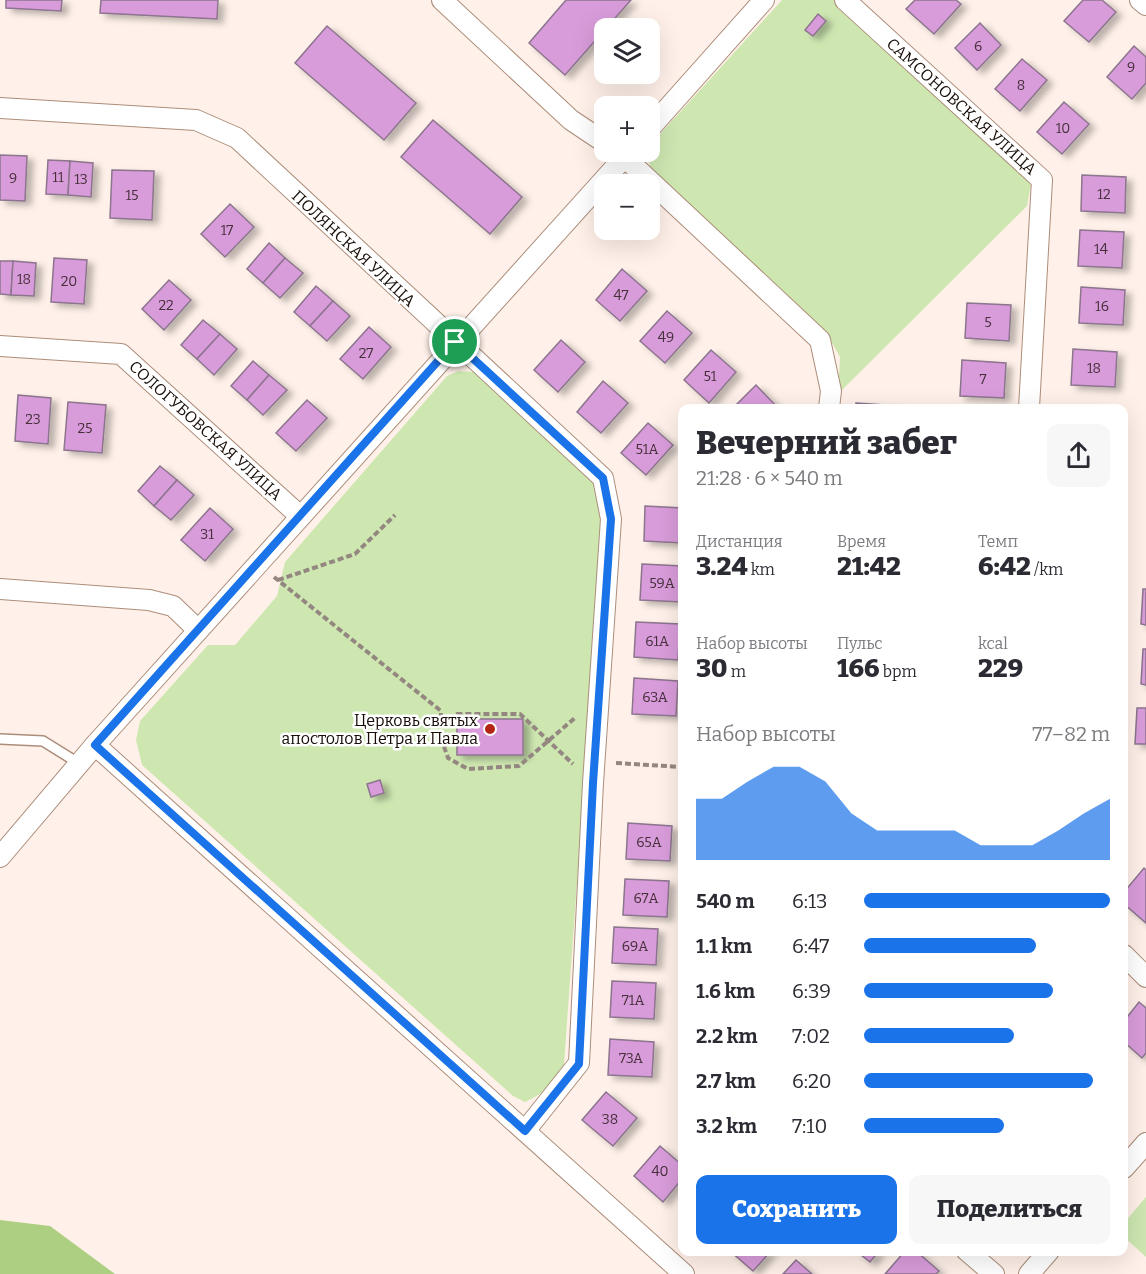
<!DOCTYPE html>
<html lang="ru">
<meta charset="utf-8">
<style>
body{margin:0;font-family:Bitter,serif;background:#f7f7f7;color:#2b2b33;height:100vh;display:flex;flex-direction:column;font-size:22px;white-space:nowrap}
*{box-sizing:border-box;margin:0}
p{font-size:20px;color:#7c7c81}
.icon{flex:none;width:33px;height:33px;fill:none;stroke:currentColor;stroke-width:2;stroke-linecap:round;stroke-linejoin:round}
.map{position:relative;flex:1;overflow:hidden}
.sheet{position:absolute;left:678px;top:404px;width:450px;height:852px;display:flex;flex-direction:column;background:#fff;border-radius:12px;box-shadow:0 6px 24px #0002}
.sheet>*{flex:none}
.tools{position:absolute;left:594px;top:18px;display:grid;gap:12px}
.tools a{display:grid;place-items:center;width:66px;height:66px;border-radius:12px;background:#fff;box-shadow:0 6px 24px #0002;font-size:30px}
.pin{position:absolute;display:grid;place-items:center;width:51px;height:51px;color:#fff;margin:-26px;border:3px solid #fff;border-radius:50%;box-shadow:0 2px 6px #0007}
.round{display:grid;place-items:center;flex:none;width:63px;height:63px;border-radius:12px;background:#f7f7f7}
.summary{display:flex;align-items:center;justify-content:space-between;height:102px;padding:0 18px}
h1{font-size:33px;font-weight:800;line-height:45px}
.metrics{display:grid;grid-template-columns:repeat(3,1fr);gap:9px;height:102px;padding:6px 18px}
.metrics div{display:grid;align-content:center}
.metrics b{font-size:26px;font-weight:800}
.metrics small{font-size:16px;font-weight:400}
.metrics p{font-size:16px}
.chart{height:168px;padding:12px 18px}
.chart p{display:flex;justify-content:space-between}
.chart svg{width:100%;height:108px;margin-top:6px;fill:#1a73e8;opacity:.7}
.action{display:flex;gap:12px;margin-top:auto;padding:12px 18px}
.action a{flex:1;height:69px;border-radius:12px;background:#1a73e8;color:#fff;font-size:24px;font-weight:800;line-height:69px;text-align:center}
.action a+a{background:#f7f7f7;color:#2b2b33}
ul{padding:0 18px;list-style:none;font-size:20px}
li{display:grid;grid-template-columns:96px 72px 1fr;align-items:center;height:45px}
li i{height:15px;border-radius:8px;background:#1a73e8}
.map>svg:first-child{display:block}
.green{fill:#cee7b1}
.forest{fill:#adcf82}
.building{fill:#d89cda;stroke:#8c748d;stroke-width:1.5;filter:url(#shadow)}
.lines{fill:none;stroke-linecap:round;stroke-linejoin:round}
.lane-casing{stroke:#ac8d7a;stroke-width:12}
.street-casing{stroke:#ac8d7a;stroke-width:22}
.path{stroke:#938780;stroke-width:4;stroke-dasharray:6 3;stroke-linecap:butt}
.lane{stroke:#fff;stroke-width:9}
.street{stroke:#fff;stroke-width:20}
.route-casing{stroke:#fff;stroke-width:12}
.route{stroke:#1a73e8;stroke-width:8}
.poi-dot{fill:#b32514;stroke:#fff;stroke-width:2}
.labels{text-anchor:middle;stroke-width:5;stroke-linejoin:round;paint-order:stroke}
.number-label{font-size:14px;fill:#47303b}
.street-label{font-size:16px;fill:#170c06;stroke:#fff}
.poi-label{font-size:16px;fill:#170c06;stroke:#fff;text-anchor:end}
</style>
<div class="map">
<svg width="1146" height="1274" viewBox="0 0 1146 1274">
<defs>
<filter id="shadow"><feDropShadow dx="6" dy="4" stdDeviation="3" flood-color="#0004"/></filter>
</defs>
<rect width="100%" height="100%" fill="#fff1e9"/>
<g class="green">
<path d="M782 0H834L1031 184 1027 206 838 394 840 357 826 332 652 171 648 159 651 144Z"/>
<path d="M459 371 475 372 595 484 603 518 564 1065C552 1084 546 1093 525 1102L513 1096 142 765 136 740 140 721 208 645H235L277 596 285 562 447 376Z"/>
<path d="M1146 1197V1257L1124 1237V1223Z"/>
</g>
<path class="forest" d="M0 1220 50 1226 115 1274H0Z"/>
<g class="building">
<path d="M6 0H62L61 11 6 8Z"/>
<path d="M101 0H218L217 19 100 13Z"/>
<path d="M566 0H631L565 75 529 43Z"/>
<path d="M915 0H956L961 4 934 34 906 9Z"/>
<path d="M1083 0H1102L1116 12 1089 42 1064 21Z"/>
<path d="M818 14 826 21 813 36 805 30Z"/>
<path d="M980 23 1001 45 977 70 955 48Z"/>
<path d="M327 26 416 103 384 140 295 63Z"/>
<path d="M1134 46 1146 57V83L1132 99 1107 77Z"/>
<path d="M1022 59 1047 80 1020 111 995 89Z"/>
<path d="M1064 102 1089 124 1062 154 1037 132Z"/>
<path d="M433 120 522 197 490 234 401 157Z"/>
<path d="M0 155 27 156 25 201 0 200Z"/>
<path d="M48 160 70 161 68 195 46 194Z"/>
<path d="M70 161 93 163 91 197 68 195Z"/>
<path d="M112 170 154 171 152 220 110 218Z"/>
<path d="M1082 175 1126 177 1125 213 1081 211Z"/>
<path d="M230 204 254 227 225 257 201 234Z"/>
<path d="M1080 230 1124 232 1122 268 1078 266Z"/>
<path d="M269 243 285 258 263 283 247 269Z"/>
<path d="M54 258 87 260 84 304 51 302Z"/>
<path d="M285 258 303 273 280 298 263 283Z"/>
<path d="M0 261H13L11 295 0 294Z"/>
<path d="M13 261 36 263 34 296 11 295Z"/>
<path d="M622 269 647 291 620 321 596 300Z"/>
<path d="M169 280 191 300 164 330 142 309Z"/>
<path d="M316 286 333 301 310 326 294 312Z"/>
<path d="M1081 287 1125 290 1123 325 1079 323Z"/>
<path d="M333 301 350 316 327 341 310 326Z"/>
<path d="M967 303 1011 305 1009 341 965 338Z"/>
<path d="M667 311 692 333 665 363 640 341Z"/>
<path d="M203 320 220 334 197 359 181 345Z"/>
<path d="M369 327 391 347 363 379 340 359Z"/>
<path d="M220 334 237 349 214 375 197 359Z"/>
<path d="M561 340 585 362 558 392 534 370Z"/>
<path d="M1073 349 1117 352 1115 387 1071 385Z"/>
<path d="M711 350 736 372 709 403 684 380Z"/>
<path d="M962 360 1006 363 1004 398 960 396Z"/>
<path d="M253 361 269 375 247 400 231 386Z"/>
<path d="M269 375 287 390 263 415 247 400Z"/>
<path d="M603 381 628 403 601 433 577 412Z"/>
<path d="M756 385 778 408H733Z"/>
<path d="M18 395 51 398 48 444 15 441Z"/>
<path d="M307 400 327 418 296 451 276 433Z"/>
<path d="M68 402 106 405 102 453 64 450Z"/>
<path d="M856 403 900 406V408H856Z"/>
<path d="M648 423 673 445 646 475 621 453Z"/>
<path d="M160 466 177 480 154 506 138 491Z"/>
<path d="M177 480 194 495 171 520 154 506Z"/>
<path d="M645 506 682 508V543L644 541Z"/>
<path d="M210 508 233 529 205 561 181 540Z"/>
<path d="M642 564 682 566V602L640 600Z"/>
<path d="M1143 589H1146V625L1141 624Z"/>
<path d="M636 622 680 624 678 660 634 657Z"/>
<path d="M1143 649H1146V685L1141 684Z"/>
<path d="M634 678 678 681 676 716 632 714Z"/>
<path d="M1137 708H1146V744H1135Z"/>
<rect x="457" y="719" width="66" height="36"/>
<path d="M380 780 384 793 371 797 367 784Z"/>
<path d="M628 823 672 826 670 861 626 859Z"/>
<path d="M1144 868 1146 870V923L1124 904V892Z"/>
<path d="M625 879 669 881 667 917 623 915Z"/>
<path d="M614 927 658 929 656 965 612 963Z"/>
<path d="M612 981 656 983 654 1019 610 1017Z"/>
<path d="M1139 1002 1146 1008V1053L1142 1058 1124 1042V1021Z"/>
<path d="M610 1039 654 1042 652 1077 608 1075Z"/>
<path d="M606 1092 637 1118 613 1146 582 1120Z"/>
<path d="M660 1146 682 1165V1179L663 1202 634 1176Z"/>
<path d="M730 1251H771L753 1271Z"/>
<path d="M856 1251H879L870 1262Z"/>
<path d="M905 1251H916L939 1271 936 1274H885Z"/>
<path d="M796 1260 812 1274H783Z"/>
</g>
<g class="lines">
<defs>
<path id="lane" d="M0 739 43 741 80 764"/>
<g id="street">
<path d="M442 0 571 120 604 142"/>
<path d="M845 0 1042 180 1029 408"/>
<path d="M1140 0 1146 5"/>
<path d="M0 108 196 120 237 138 603 478 611 519 593 783 579 1063 525 1131"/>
<path d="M650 128 764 0"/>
<path d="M619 152 820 340 831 391 829 408"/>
<path d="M0 346 121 354 300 516"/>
<path d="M0 589 149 600 173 606 198 630"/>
<path d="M95 745 684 1274"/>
<path d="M0 857 95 745 629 152"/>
<path d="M1124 955 1146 977"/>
<path d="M1124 1168 1146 1143"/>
<path d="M967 1251 994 1274"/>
<path d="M1029 1274 1049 1251"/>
</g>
</defs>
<use href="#lane" class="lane-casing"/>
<use href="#street" class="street-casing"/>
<g class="path">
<path d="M274 577 441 711V738H457"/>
<path d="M278 580 355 554 395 515"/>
<path d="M442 725 457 714H520L573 764"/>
<path d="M441 738 448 758 468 769 519 766 576 717"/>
<path d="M616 763 682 767"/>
</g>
<use href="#lane" class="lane"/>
<use href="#street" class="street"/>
</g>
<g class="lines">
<defs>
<path id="route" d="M455 342 603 478 611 519 593 783 579 1064 525 1131 95 745Z"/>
</defs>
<use href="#route" class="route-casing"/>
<use href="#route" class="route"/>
</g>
<circle class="poi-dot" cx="490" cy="729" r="6"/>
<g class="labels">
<g class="number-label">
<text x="978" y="51">6</text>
<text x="1131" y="72">9</text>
<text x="1021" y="90">8</text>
<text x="1063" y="133">10</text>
<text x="58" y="182">11</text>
<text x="13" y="183">9</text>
<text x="81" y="184">13</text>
<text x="1104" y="199">12</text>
<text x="132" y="200">15</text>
<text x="227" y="235">17</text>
<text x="1101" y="254">14</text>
<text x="24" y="284">18</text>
<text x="69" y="286">20</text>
<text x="621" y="300">47</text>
<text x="166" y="310">22</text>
<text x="1102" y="311">16</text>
<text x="988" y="327">5</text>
<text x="666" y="342">49</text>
<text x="366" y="358">27</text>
<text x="1094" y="373">18</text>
<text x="710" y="381">51</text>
<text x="983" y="384">7</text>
<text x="33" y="424">23</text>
<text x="85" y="433">25</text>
<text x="647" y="454">51А</text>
<text x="207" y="539">31</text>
<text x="662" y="588">59А</text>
<text x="657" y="646">61А</text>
<text x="655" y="702">63А</text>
<text x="649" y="847">65А</text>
<text x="646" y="903">67А</text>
<text x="635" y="951">69А</text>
<text x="633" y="1005">71А</text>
<text x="631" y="1063">73А</text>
<text x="610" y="1124">38</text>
<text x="660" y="1176">40</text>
</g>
<g class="street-label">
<text transform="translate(962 106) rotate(42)" y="6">САМСОНОВСКАЯ УЛИЦА</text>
<text transform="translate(354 248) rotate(43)" y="6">ПОЛЯНСКАЯ УЛИЦА</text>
<text transform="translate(206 430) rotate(42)" y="6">СОЛОГУБОВСКАЯ УЛИЦА</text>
</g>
<g class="poi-label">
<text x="478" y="726">Церковь святых<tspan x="478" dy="18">апостолов Петра и Павла</tspan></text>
</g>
</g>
</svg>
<div class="tools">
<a><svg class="icon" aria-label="layers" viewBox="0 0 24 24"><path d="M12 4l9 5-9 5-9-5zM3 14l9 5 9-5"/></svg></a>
<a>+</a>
<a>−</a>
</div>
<div class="pin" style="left:455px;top:342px;background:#1e9e55"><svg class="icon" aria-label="arrive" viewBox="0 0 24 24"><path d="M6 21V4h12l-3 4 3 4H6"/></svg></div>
<section class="sheet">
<div class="summary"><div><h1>Вечерний забег</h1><p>21:28 · 6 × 540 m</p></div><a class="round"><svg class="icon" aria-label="share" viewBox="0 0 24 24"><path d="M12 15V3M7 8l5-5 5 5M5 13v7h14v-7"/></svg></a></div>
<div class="metrics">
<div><p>Дистанция</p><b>3.24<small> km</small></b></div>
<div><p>Время</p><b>21:42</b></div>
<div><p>Темп</p><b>6:42<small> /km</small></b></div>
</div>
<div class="metrics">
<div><p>Набор высоты</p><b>30<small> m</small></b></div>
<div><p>Пульс</p><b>166<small> bpm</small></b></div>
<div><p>kcal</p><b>229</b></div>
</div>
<div class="chart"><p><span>Набор высоты</span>77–82 m</p>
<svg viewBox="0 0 160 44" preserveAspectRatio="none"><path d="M0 44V19L10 19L20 12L30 6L40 6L50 12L60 25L70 32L80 32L90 32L100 32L110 38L120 38L130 38L140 32L150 25L160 19V44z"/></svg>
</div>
<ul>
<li><b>540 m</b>6:13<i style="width:100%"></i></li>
<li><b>1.1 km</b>6:47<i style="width:70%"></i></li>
<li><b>1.6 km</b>6:39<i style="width:77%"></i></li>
<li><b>2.2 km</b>7:02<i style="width:61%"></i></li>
<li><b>2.7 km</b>6:20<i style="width:93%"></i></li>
<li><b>3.2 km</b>7:10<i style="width:57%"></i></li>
</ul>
<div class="action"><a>Сохранить</a><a>Поделиться</a></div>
</section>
</div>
